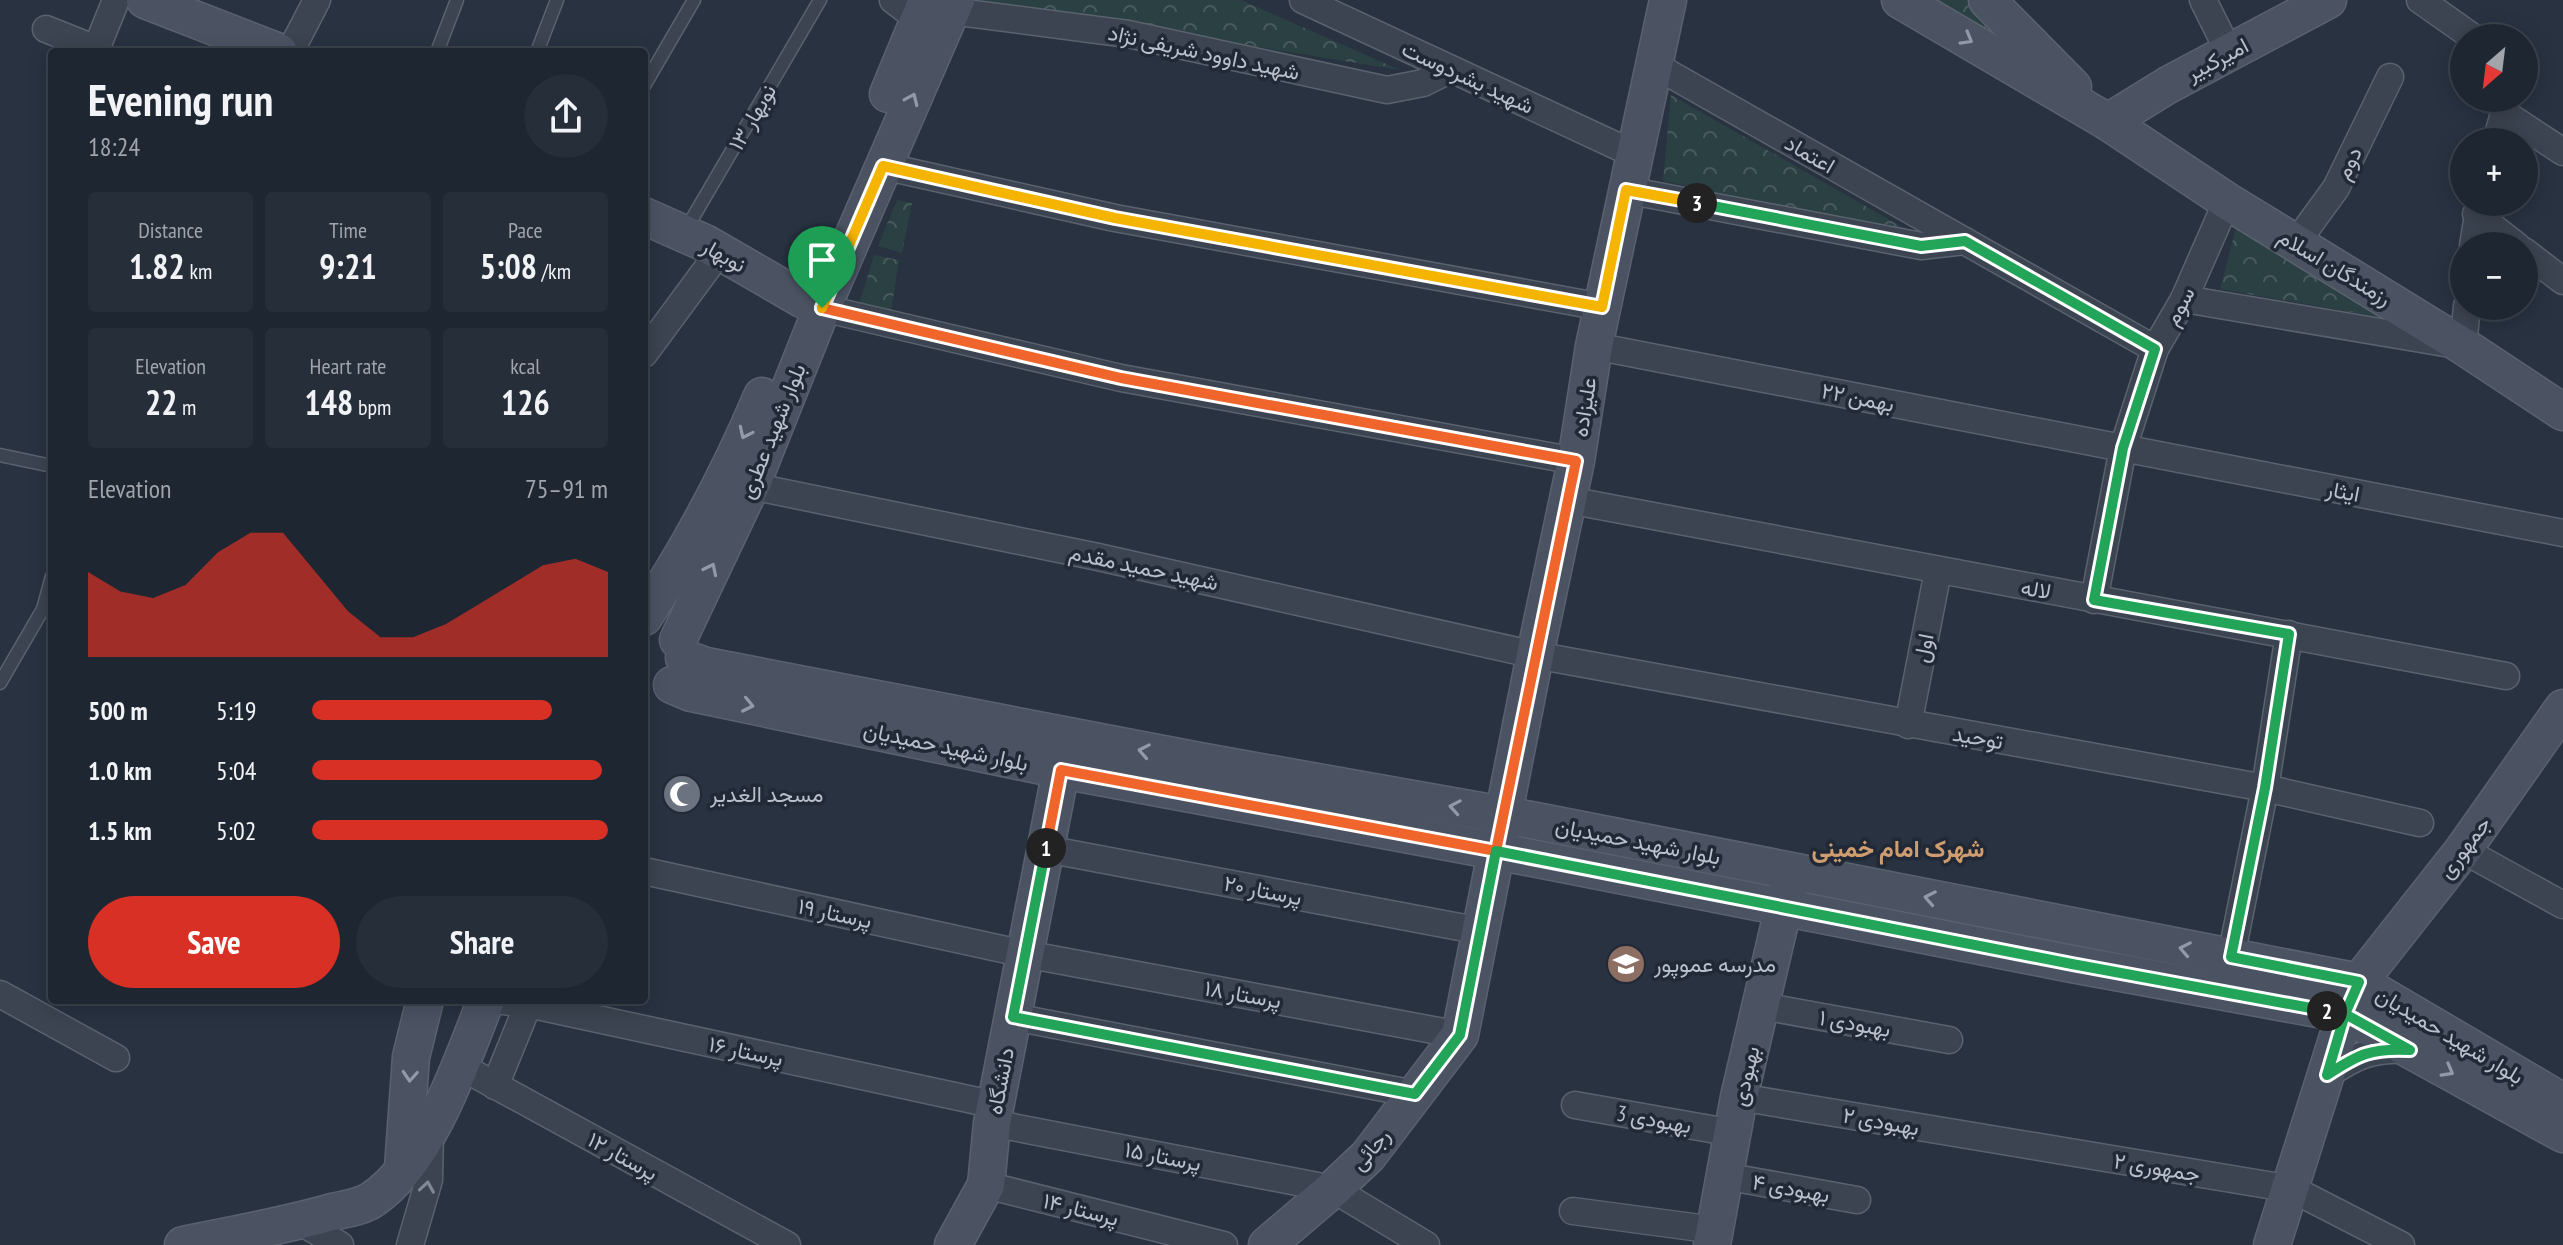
<!DOCTYPE html>
<meta charset="utf-8">
<style>
body{margin:0;font-family:"PT Sans Narrow",Vazirmatn,sans-serif;background:#262e39;color:#f1f3f6;height:100vh;display:flex;flex-direction:column;font-size:30px;white-space:nowrap}
*{box-sizing:border-box;margin:0}
p{font-size:26px;color:#a1a5ab}
.icon{flex:none;width:44px;height:44px;fill:none;stroke:currentColor;stroke-width:2;stroke-linecap:round;stroke-linejoin:round}
.map{position:relative;flex:1;overflow:hidden}
.panel{position:absolute;left:48px;top:48px;width:600px;height:956px;display:flex;flex-direction:column;background:#1e2631;border-radius:8px;box-shadow:0 4px 20px #0003,0 0 0 2px #3c434d}
.panel>*{flex:none}
.needle{width:52px;rotate:208deg}
.tools{position:absolute;left:2450px;top:24px;display:grid;gap:16px}
.tools a{display:grid;place-items:center;width:88px;height:88px;border-radius:50%;background:#1e2631;box-shadow:0 4px 20px #0003,0 0 0 2px #3c434d;font-size:40px}
.pin{position:absolute;display:grid;place-items:center;width:68px;height:68px;color:#fff;margin:-82px -34px;border-radius:50% 50% 50% 0;rotate:-45deg;box-shadow:0 0 8px #0007}
.pin .icon{rotate:45deg}
.km{position:absolute;width:40px;height:40px;margin:-20px;border-radius:50%;background:#222;color:#fff;font-size:22px;line-height:40px;text-align:center}
.round{display:grid;place-items:center;flex:none;width:84px;height:84px;border-radius:42px;background:#262e39}
.summary{display:flex;align-items:center;justify-content:space-between;height:136px;padding:0 40px}
h1{font-size:44px;font-weight:600;line-height:60px}
.figures{display:grid;grid-template-columns:repeat(3,1fr);gap:12px;height:136px;padding:8px 40px}
.figures div{display:grid;align-content:center;border-radius:8px;background:#262e39;text-align:center}
.figures b{font-size:34px;font-weight:600}
.figures small{font-size:22px;font-weight:400}
.figures p{font-size:22px}
.chart{height:224px;padding:16px 40px}
.chart p{display:flex;justify-content:space-between}
.chart svg{width:100%;height:144px;margin-top:8px;fill:#d93025;opacity:.7}
.action{display:flex;gap:16px;margin-top:auto;padding:16px 40px}
.action a{flex:1;height:92px;border-radius:48px;background:#d93025;color:#fff;font-size:32px;font-weight:600;line-height:92px;text-align:center}
.action a+a{background:#262e39;color:#f1f3f6}
ul{padding:0 40px;list-style:none;font-size:26px}
li{display:grid;grid-template-columns:128px 96px 1fr;align-items:center;height:60px}
li i{height:20px;border-radius:10px;background:#d93025}
.map>svg:first-child{display:block}
.park{fill:url(#park-crowns)}
.lines{fill:none;stroke-linecap:round;stroke-linejoin:round}
.lane-casing{stroke:#5a626e;stroke-width:15}
.street-casing{stroke:#5a626e;stroke-width:29}
.secondary-casing{stroke:#5a626e;stroke-width:39}
.lane{stroke:#3c4451;stroke-width:12}
.street{stroke:#3c4451;stroke-width:26}
.secondary{stroke:#4b5363;stroke-width:36}
.oneway{stroke:#9299a7}
.oneway2{stroke:#818894}
.split-1-casing{stroke:#fff;stroke-width:16}
.split-2-casing{stroke:#fff;stroke-width:16}
.split-3-casing{stroke:#fff;stroke-width:16}
.split-4-casing{stroke:#fff;stroke-width:16}
.split-1{stroke:#f0652b;stroke-width:10}
.split-2{stroke:#22a559;stroke-width:10}
.split-3{stroke:#22a559;stroke-width:10}
.split-4{stroke:#f5b400;stroke-width:10}
.labels{text-anchor:middle;stroke-width:7;stroke-linejoin:round;paint-order:stroke}
.street-label{font-size:22px;fill:#b9bfcb;stroke:#212936}
.poi-label{font-size:22px;fill:#b9bfcb;stroke:#212936;text-anchor:start}
.neighbourhood-label{font-size:24px;font-weight:bold;fill:#d09d70;stroke:#212936}
</style>
<div class="map">
<svg width="2563" height="1245" viewBox="0 0 2563 1245">
<defs>
<pattern id="park-crowns" width="20" height="18" patternUnits="userSpaceOnUse" patternTransform="scale(2)"><rect width="20" height="18" fill="#2b4043"/><path d="M2 6a3 3 0 1 1 6 0M12 15a3 3 0 1 1 6 0" fill="none" stroke="#485a5d"/></pattern>
</defs>
<rect width="100%" height="100%" fill="#283241"/>
<g class="park">
<path d="M1241 0 1400 70 973 1V0Z"/>
<path d="M1910 0H1973L2052 81Z"/>
<path d="M1671 95 1918 236 1663 181Z"/>
<path d="M897 200 912 203 902 253 878 246Z"/>
<path d="M2237 224 2380 317 2220 289Z"/>
<path d="M874 255 899 260 890 319 857 311Z"/>
</g>
<g class="lines">
<defs>
<g id="lane">
<path d="M437 52 457 0"/>
<path d="M537 52 557 0"/>
<path d="M644 86 694 0"/>
<path d="M685 231 820 0"/>
<path d="M0 455 52 466"/>
<path d="M0 683 43 609 52 576"/>
</g>
<g id="street">
<path d="M893 0 919 20"/>
<path d="M1303 0 1634 154"/>
<path d="M2203 0 2229 52"/>
<path d="M2420 0 2474 38"/>
<path d="M951 11 1128 34 1387 90 1423 83 1451 69"/>
<path d="M46 29 96 49"/>
<path d="M95 52 116 0"/>
<path d="M290 52 317 0"/>
<path d="M1656 66 2155 349"/>
<path d="M2504 113 2563 152"/>
<path d="M2496 142 2504 113 2501 99"/>
<path d="M883 166 1115 218 1602 307"/>
<path d="M1626 190 1921 246 1965 241"/>
<path d="M2476 214 2517 246"/>
<path d="M2296 243 2336 188 2390 77"/>
<path d="M2473 246 2480 202"/>
<path d="M2524 251 2563 281"/>
<path d="M2184 299 2463 346 2467 306"/>
<path d="M822 308 1121 378 1576 461"/>
<path d="M1594 346 2563 533"/>
<path d="M644 354 720 251"/>
<path d="M751 486 1098 557 1535 655 2265 788 2420 823"/>
<path d="M1568 500C1880 560 2193 615 2506 676"/>
<path d="M2094 600 2123 448 2155 349 2184 299 2227 201"/>
<path d="M1908 725 1938 571"/>
<path d="M1046 849 1481 931"/>
<path d="M2463 850 2563 905"/>
<path d="M644 871 1025 954 1460 1035"/>
<path d="M2231 957 2265 788 2289 634"/>
<path d="M0 994 116 1058"/>
<path d="M495 1000 528 1004 996 1105"/>
<path d="M1762 1006 1949 1040"/>
<path d="M1013 1017 1415 1094"/>
<path d="M460 1066 787 1245"/>
<path d="M2327 1075C2357 1055 2373 1048 2409 1050"/>
<path d="M495 1086 530 1000"/>
<path d="M1739 1097 2292 1189 2401 1245"/>
<path d="M1575 1105 1733 1133"/>
<path d="M992 1123 1333 1189 1426 1245"/>
<path d="M1724 1176 1857 1200"/>
<path d="M986 1185 1224 1245"/>
<path d="M1573 1211 1715 1230"/>
<path d="M299 1221 340 1245"/>
<path d="M410 1245 429 1180 430 1131"/>
</g>
<g id="secondary">
<path d="M145 0 279 52"/>
<path d="M1900 0 2108 122 2227 201 2463 346 2563 412"/>
<path d="M1987 0 2073 87"/>
<path d="M888 94 927 0"/>
<path d="M2108 122 2168 85 2328 0"/>
<path d="M644 216 705 243 802 299 822 308"/>
<path d="M644 617C690 547 729 474 762 396"/>
<path d="M678 640 751 486 822 308 956 0"/>
<path d="M684 658 706 666 1199 761 1531 820 2359 982 2563 1102"/>
<path d="M672 685 691 693 1061 770 1496 851 2072 964 2345 1014 2563 1134"/>
<path d="M403 1168 411 1057 425 1000"/>
<path d="M183 1245C233 1235 283 1226 332 1212 345 1209 362 1207 373 1199 428 1162 462 1061 486 1000"/>
<path d="M953 1245 986 1185 992 1123 1061 770"/>
<path d="M1267 1245 1333 1189 1368 1156 1460 1035 1535 655 1576 461 1594 346 1668 0"/>
<path d="M1712 1245 1739 1097 1789 884"/>
<path d="M2272 1245 2345 1014 2359 982 2463 850 2563 708"/>
</g>
</defs>
<use href="#lane" class="lane-casing"/>
<use href="#street" class="street-casing"/>
<use href="#secondary" class="secondary-casing"/>
<use href="#lane" class="lane"/>
<use href="#street" class="street"/>
<use href="#secondary" class="secondary"/>
</g>
<defs><path id="oneway-chevron" d="M-2-3.5L2.5 0L-2 3.5" fill="none" stroke-width="1.6" stroke-linecap="round" stroke-linejoin="round" transform="scale(2)"/></defs>
<g class="oneway">
<use href="#oneway-chevron" transform="translate(1967 39) rotate(30)"/>
<use href="#oneway-chevron" transform="translate(912 99) rotate(-66)"/>
<use href="#oneway-chevron" transform="translate(745 433) rotate(115)"/>
<use href="#oneway-chevron" transform="translate(711 569) rotate(-64)"/>
<use href="#oneway-chevron" transform="translate(748 705) rotate(12)"/>
<use href="#oneway-chevron" transform="translate(1144 751) rotate(-169)"/>
<use href="#oneway-chevron" transform="translate(1455 807) rotate(-170)"/>
<use href="#oneway-chevron" transform="translate(1930 898) rotate(-169)"/>
<use href="#oneway-chevron" transform="translate(2185 949) rotate(-169)"/>
<use href="#oneway-chevron" transform="translate(2448 1071) rotate(29)"/>
<use href="#oneway-chevron" transform="translate(410 1076) rotate(94)"/>
</g>
<use class="oneway2" href="#oneway-chevron" transform="translate(427 1187) rotate(-81)"/>
<g class="lines">
<defs>
<path id="split-1" d="M822 308 1121 378 1576 461 1496 851 1061 770 1046 848"/>
<path id="split-2" d="M1046 848 1013 1017 1415 1094 1460 1035 1496 851 2072 964 2327 1011"/>
<path id="split-3" d="M1697 203 1921 246 1965 241 2155 349 2123 448 2094 600 2289 634 2265 788 2231 957 2359 982 2345 1014 2410 1050C2371 1048 2359 1054 2327 1075L2345 1014 2327 1011"/>
<path id="split-4" d="M822 308 883 166 1115 218 1602 307 1626 190 1697 203"/>
</defs>
<use href="#split-1" class="split-1-casing"/>
<use href="#split-2" class="split-2-casing"/>
<use href="#split-3" class="split-3-casing"/>
<use href="#split-4" class="split-4-casing"/>
<use href="#split-1" class="split-1"/>
<use href="#split-2" class="split-2"/>
<use href="#split-3" class="split-3"/>
<use href="#split-4" class="split-4"/>
</g>
<defs>
<symbol id="mosque-disc" viewBox="-11 -11 22 22"><circle r="9.5" fill="#6b7280" stroke="#212936"/><path d="M3.5-4.9A6 6 0 1 0 3.5 4.9A5 5 0 1 1 3.5-4.9Z" fill="#fff"/></symbol>
<symbol id="school-disc" viewBox="-11 -11 22 22"><circle r="9.5" fill="#8d6e63" stroke="#212936"/><path d="M0-5L7-2L0 1L-7-2ZM-4 1L0 2.5L4 1V4Q0 6-4 4Z" fill="#fff"/></symbol>
</defs>
<g fill-rule="evenodd">
<use href="#mosque-disc" x="660" y="772" width="44" height="44"/>
<use href="#school-disc" x="1604" y="942" width="44" height="44"/>
</g>
<g class="labels">
<g class="street-label">
<text transform="translate(1204 52) rotate(12)" y="8">شهید داوود شریفی نژاد</text>
<text transform="translate(2217 59) rotate(-28)" y="8">امیرکبیر</text>
<text transform="translate(1468 77) rotate(25)" y="8">شهید بشردوست</text>
<text transform="translate(752 117) rotate(-60)" y="8">نوبهار ۱۳</text>
<text transform="translate(1810 154) rotate(30)" y="8">اعتماد</text>
<text transform="translate(2348 163) rotate(-64)" y="8">دوم</text>
<text transform="translate(724 255) rotate(29)" y="8">نوبهار</text>
<text transform="translate(2335 267) rotate(31)" y="8">رزمندگان اسلام</text>
<text transform="translate(2179 306) rotate(-62)" y="8">سوم</text>
<text transform="translate(1858 397) rotate(11)" y="8">۲۲ بهمن</text>
<text transform="translate(1584 407) rotate(-81)" y="8">علیزاده</text>
<text transform="translate(772 431) rotate(-68)" y="8">بلوار شهید عطری</text>
<text transform="translate(2343 491) rotate(11)" y="8">ایثار</text>
<text transform="translate(1144 567) rotate(12)" y="8">شهید حمید مقدم</text>
<text transform="translate(2036 589) rotate(10)" y="8">لاله</text>
<text transform="translate(1923 648) rotate(-79)" y="8">اول</text>
<text transform="translate(1978 737) rotate(10)" y="8">توحید</text>
<text transform="translate(946 746) rotate(12)" y="8">بلوار شهید حمیدیان</text>
<text transform="translate(1638 841) rotate(11)" y="8">بلوار شهید حمیدیان</text>
<text transform="translate(2464 847) rotate(-53)" y="8">جمهوری</text>
<text transform="translate(1263 890) rotate(11)" y="8">پرستار ۲۰</text>
<text transform="translate(835 913) rotate(12)" y="8">پرستار ۱۹</text>
<text transform="translate(1243 994) rotate(10)" y="8">پرستار ۱۸</text>
<text transform="translate(1855 1023) rotate(10)" y="8">بهبودی ۱</text>
<text transform="translate(2450 1035) rotate(31)" y="8">بلوار شهید حمیدیان</text>
<text transform="translate(746 1051) rotate(12)" y="8">پرستار ۱۶</text>
<text transform="translate(1745 1076) rotate(-77)" y="8">بهبودی</text>
<text transform="translate(1000 1081) rotate(-79)" y="8">دانشگاه</text>
<text transform="translate(1654 1119) rotate(10)" y="8">بهبودی 3</text>
<text transform="translate(1881 1121) rotate(10)" y="8">بهبودی ۲</text>
<text transform="translate(1370 1149) rotate(-49)" y="8">رجائی</text>
<text transform="translate(623 1156) rotate(29)" y="8">پرستار ۱۲</text>
<text transform="translate(1163 1156) rotate(11)" y="8">پرستار ۱۵</text>
<text transform="translate(2157 1167) rotate(9)" y="8">جمهوری ۲</text>
<text transform="translate(1791 1188) rotate(10)" y="8">بهبودی ۴</text>
<text transform="translate(1081 1209) rotate(14)" y="8">پرستار ۱۴</text>
</g>
<g class="poi-label">
<text x="710" y="802">مسجد الغدیر</text>
<text x="1654" y="972">مدرسه عموپور</text>
</g>
<g class="neighbourhood-label">
<text x="1898" y="857">شهرک امام خمینی</text>
</g>
</g>
</svg>
<div class="tools">
<a><svg class="needle" viewBox="-14 -14 28 28"><path d="M0-13l5 13h-10z" fill="#e53935"/><path d="M0 13l5-13h-10z" fill="#a1a5ab"/></svg></a>
<a>+</a>
<a>−</a>
</div>
<div class="pin" style="left:822px;top:308px;background:#1e9e55"><svg class="icon" aria-label="arrive" viewBox="0 0 24 24"><path d="M6 21V4h12l-3 4 3 4H6"/></svg></div>
<b class="km" style="left:1046px;top:848px">1</b>
<b class="km" style="left:2327px;top:1011px">2</b>
<b class="km" style="left:1697px;top:203px">3</b>
<section class="panel">
<div class="summary"><div><h1>Evening run</h1><p>18:24</p></div><a class="round"><svg class="icon" aria-label="share" viewBox="0 0 24 24"><path d="M12 15V3M7 8l5-5 5 5M5 13v7h14v-7"/></svg></a></div>
<div class="figures">
<div><p>Distance</p><b>1.82<small> km</small></b></div>
<div><p>Time</p><b>9:21</b></div>
<div><p>Pace</p><b>5:08<small> /km</small></b></div>
</div>
<div class="figures">
<div><p>Elevation</p><b>22<small> m</small></b></div>
<div><p>Heart rate</p><b>148<small> bpm</small></b></div>
<div><p>kcal</p><b>126</b></div>
</div>
<div class="chart"><p><span>Elevation</span>75–91 m</p>
<svg viewBox="0 0 160 44" preserveAspectRatio="none"><path d="M0 44V18L10 24L20 26L30 22L40 12L50 6L60 6L70 18L80 30L90 38L100 38L110 34L120 28L130 22L140 16L150 14L160 18V44z"/></svg>
</div>
<ul>
<li><b>500 m</b>5:19<i style="width:81%"></i></li>
<li><b>1.0 km</b>5:04<i style="width:98%"></i></li>
<li><b>1.5 km</b>5:02<i style="width:100%"></i></li>
</ul>
<div class="action"><a>Save</a><a>Share</a></div>
</section>
</div>
